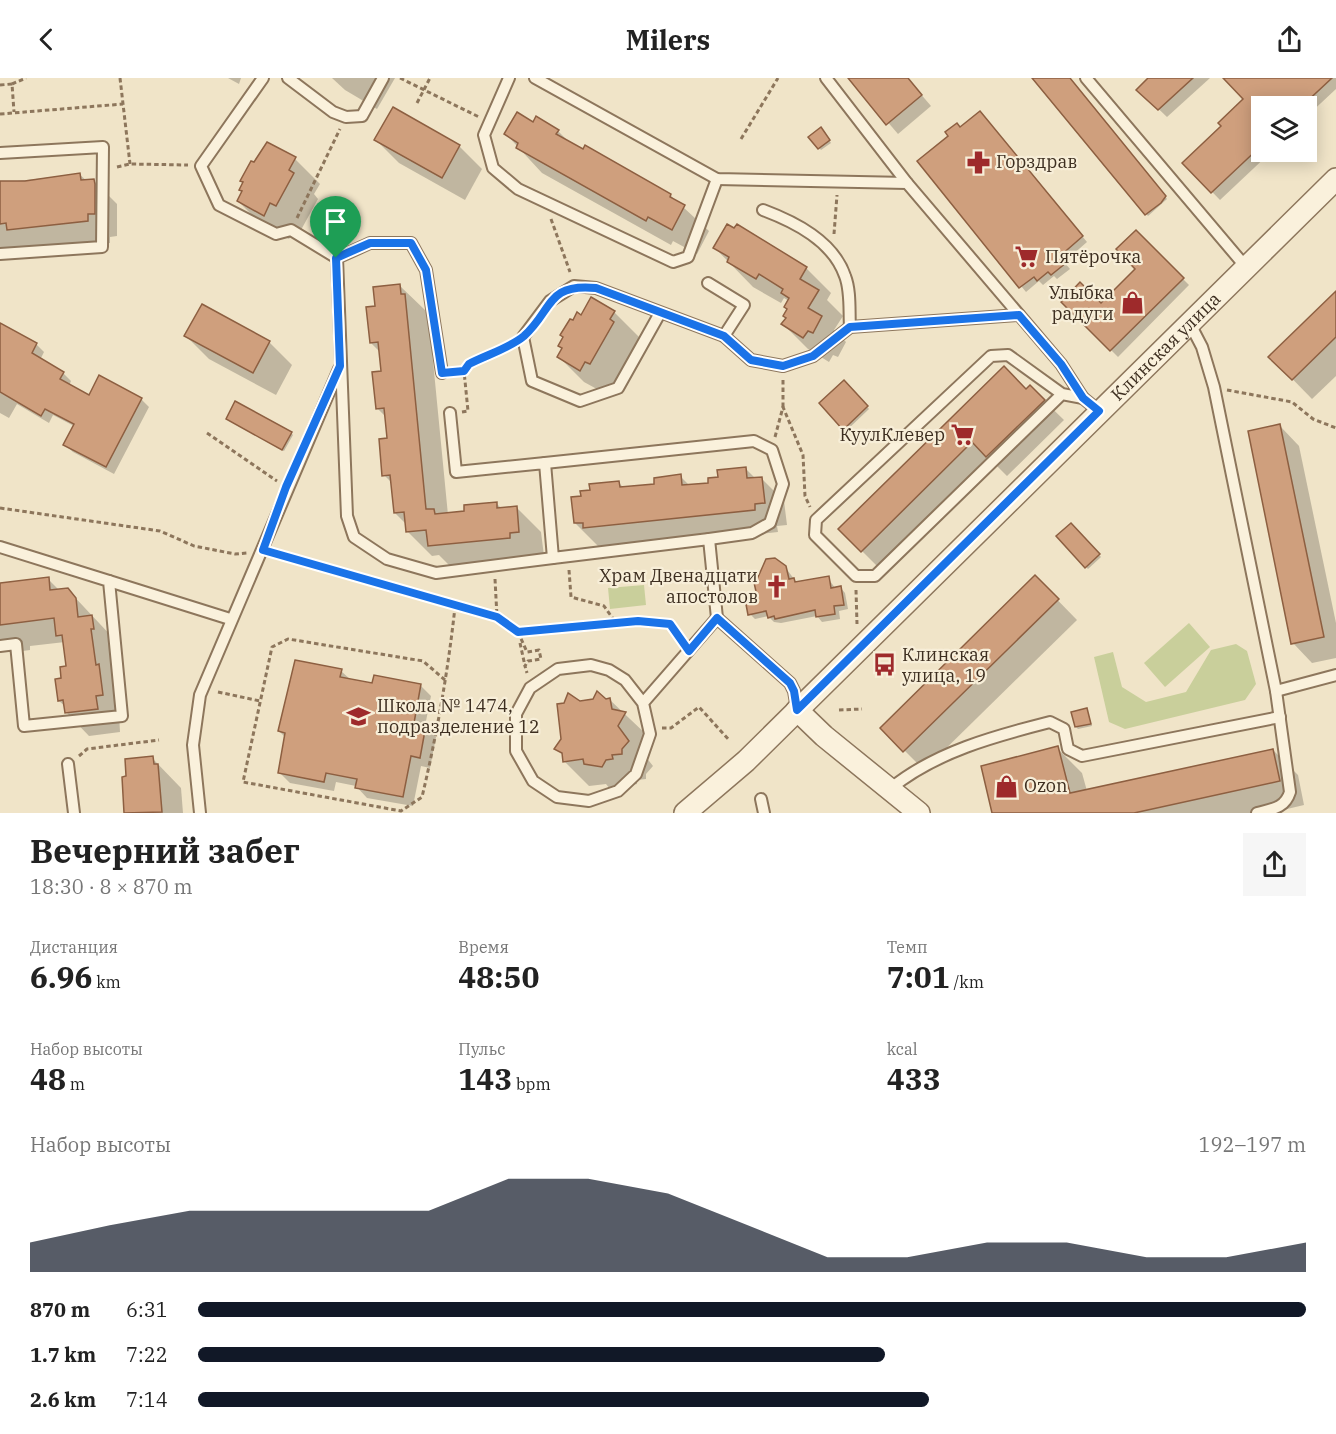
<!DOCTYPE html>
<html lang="ru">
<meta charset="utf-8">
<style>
body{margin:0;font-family:"IBM Plex Serif",serif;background:#f6f6f6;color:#222;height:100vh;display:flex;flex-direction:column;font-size:22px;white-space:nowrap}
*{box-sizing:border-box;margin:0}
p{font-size:20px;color:#767676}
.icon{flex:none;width:33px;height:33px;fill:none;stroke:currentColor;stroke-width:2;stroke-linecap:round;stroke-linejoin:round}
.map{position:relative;height:735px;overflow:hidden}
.drawer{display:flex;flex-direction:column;background:#fff;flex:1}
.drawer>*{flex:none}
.buttons{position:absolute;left:1251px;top:18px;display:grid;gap:12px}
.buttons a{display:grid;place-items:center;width:66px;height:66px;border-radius:0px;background:#fff;box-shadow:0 3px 15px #0003;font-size:30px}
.pin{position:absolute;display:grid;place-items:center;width:51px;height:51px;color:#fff;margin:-62px -26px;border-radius:50% 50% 50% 0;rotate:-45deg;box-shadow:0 0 6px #0007}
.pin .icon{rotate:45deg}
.round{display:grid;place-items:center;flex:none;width:63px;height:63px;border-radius:0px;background:#f6f6f6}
.head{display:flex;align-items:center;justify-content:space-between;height:102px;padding:0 30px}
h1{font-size:33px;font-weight:700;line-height:45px}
.figures{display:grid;grid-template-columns:repeat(3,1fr);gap:9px;height:102px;padding:6px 30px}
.figures div{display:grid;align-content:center}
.figures b{font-size:30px;font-weight:700}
.figures small{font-size:16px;font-weight:400}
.figures p{font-size:16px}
.chart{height:168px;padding:12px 30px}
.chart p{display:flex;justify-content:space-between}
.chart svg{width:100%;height:108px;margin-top:6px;fill:#111827;opacity:.7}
ul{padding:0 30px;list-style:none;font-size:20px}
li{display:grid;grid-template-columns:96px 72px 1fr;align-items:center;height:45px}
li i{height:15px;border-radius:8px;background:#111827}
header{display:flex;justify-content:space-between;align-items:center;height:78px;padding:0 30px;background:#fff;font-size:27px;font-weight:700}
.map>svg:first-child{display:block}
.green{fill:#c9cf9b}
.shadow{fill:#0003}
.building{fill:#cf9f7d;stroke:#8d5f41;stroke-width:1.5}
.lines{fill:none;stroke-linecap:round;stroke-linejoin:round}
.service-casing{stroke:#8d765c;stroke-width:14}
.minor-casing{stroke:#8d765c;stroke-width:24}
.path{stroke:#8d765c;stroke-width:3;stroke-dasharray:4.5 3;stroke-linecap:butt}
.service{stroke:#faf1dc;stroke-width:10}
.minor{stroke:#faf1dc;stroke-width:21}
.route-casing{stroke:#fff;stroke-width:12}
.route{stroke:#1a73e8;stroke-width:8}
.labels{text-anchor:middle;stroke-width:4.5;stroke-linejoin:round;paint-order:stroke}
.poi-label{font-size:18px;fill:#3d2e20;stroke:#f7eed8;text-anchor:start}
.street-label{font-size:18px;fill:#3d2e20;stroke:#f7eed8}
</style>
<header><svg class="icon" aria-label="back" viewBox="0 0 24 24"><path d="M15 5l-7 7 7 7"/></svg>Milers<svg class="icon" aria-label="share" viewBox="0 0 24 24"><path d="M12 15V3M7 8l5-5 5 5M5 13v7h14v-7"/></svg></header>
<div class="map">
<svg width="1336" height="735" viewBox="0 0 1336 735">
<rect width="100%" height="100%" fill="#f0e4c8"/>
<g class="green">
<path d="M644 507 646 527 610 531 608 510Z"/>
<path d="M1189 545 1210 569 1165 609 1144 585Z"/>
<path d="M1236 566 1247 573 1256 606 1245 622 1125 651 1109 644 1094 579 1113 574 1122 609 1146 624 1186 614 1211 572Z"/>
</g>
<g class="shadow">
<path d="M228 0H241L239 6Z"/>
<path d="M332 0H395L377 31 345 12Z"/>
<path d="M850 0H907L931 28 898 56Z"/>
<path d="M1034 0H1069L1167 121 1148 138Z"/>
<path d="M1150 0H1210L1167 39 1146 19Z"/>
<path d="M1267 0H1336V11L1306 39V28H1262V74H1271L1220 122 1184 85 1223 48Z"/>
<path d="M984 40 1087 164 1064 184 1070 191 1057 201 1054 198 1043 207 1039 203 1026 214 919 83 960 51Z"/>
<path d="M533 46 558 53 573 68 670 117 709 153 697 176 673 163 671 167 542 95 506 56Z"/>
<path d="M823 53 831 65 821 72 810 59Z"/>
<path d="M376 62 459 68 482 91 465 122 399 85Z"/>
<path d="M1286 74H1300L1293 80Z"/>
<path d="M295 81 320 106 314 116 318 121 301 152 296 149 289 161 263 148 238 123 254 86Z"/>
<path d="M79 96 87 103H94L117 126V158L110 159V165L0 177V105Z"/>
<path d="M1136 154 1189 207 1118 279 1063 224 1101 227 1137 191Z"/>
<path d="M715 170 806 190 831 215 827 222 843 238 834 252 846 264 838 279 833 277 829 284 808 271 783 246 787 240 789 223 784 220 781 225 753 209Z"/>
<path d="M400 208 425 232 429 242 448 437 466 435 496 425 502 431 516 429 541 454 544 478 454 492 439 477 432 478 407 453 406 446 395 435 392 405 384 397 389 361 387 340 377 330 382 295 380 274 371 265 377 229Z"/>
<path d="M1336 215V298L1312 321 1271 279Z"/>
<path d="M614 234 639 259 635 266 638 270 615 310 606 316 584 304 559 279 573 245 582 239Z"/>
<path d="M0 246 36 266 44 274 40 282 63 295 71 303 69 308 90 319 100 299 142 322 149 329 114 396 73 374 65 367 74 348 53 337 49 345 17 326 9 340 0 335Z"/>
<path d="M186 258 269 264 292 287 276 317 209 281Z"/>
<path d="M844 304 869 331 846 353 821 325Z"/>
<path d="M1030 309 1064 342 1007 398 992 383 881 492 840 451Z"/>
<path d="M230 343 291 355 293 357 284 373Z"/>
<path d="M1280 348 1299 368 1336 545V580L1312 585 1293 565Z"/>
<path d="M745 390 756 401 761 400 784 423 787 447 777 448 778 454 608 472 603 467 598 468 575 445 582 419 618 404 624 410 656 407 680 398 690 408 710 406Z"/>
<path d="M1071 447 1101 479 1088 491 1058 459Z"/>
<path d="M785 489 797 505 828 500 835 510 840 509 845 515 848 531 839 533 840 541 822 544 817 538 781 545 774 544 768 538 755 541 750 536 759 519Z"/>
<path d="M1035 499 1077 542 924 692 882 650Z"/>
<path d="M48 501 60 513 68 512 115 562 120 654 89 658 67 635 66 629 59 623 68 589 65 564 30 568V572L15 574 10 569 0 568V505Z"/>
<path d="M341 593 352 603 374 607 421 608 431 618 425 648 436 659 430 690 421 688 413 728 367 720 356 708 336 704 334 713 290 705 279 694 286 660 279 653Z"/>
<path d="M610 622 650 660 642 674 653 688 646 696V701L637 702V706L610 711 606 706 589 708 564 683V678L556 671 580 624Z"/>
<path d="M1087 632 1092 648 1078 651 1076 649Z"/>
<path d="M1057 670 1082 695 1087 713 1273 672 1298 697 1304 727 1270 735H994Z"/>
<path d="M152 680 181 710 183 735H126L123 700Z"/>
</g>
<g class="building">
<path d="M848 0H908L922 17 886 47Z"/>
<path d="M1032 0H1070L1166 118 1161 125 1145 137Z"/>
<path d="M1148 0H1193L1158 32 1136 12Z"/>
<path d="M1223 0H1332L1302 28H1262V67L1211 115 1182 85 1221 48 1218 45 1243 21Z"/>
<path d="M393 29 460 67 442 100 374 62Z"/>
<path d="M980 33 1083 158 1060 178 1066 185 1051 197 1048 194 1037 203 1034 199 1019 210 917 83 948 58 945 54 957 45 960 49Z"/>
<path d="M517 34 533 44 536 38 559 52 556 56 583 71 585 67 671 116 670 119 685 127 672 152 648 139 646 143 516 70 518 65 504 56Z"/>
<path d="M821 49 830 62 818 71 808 59Z"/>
<path d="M267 64 296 79 289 92 294 95 276 128 270 125 264 138 237 123 242 113 239 112 243 104 240 103 251 83 254 84Z"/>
<path d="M80 95 81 102 94 101 95 106V136H88V143L7 152 6 145 0 146V103H25Z"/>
<path d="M727 146 734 150 737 146 807 189 800 201 819 212 808 230 822 238 813 255 808 253 803 260 781 246 786 240 783 238 787 231 784 229 789 220 781 215 783 211 759 196 756 201 727 184 729 179 713 170Z"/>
<path d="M1136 152 1184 200 1110 273 1061 224 1080 204 1101 225 1135 191 1116 171Z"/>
<path d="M400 206 401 216H405L426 431H434L435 436 464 433V427L497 424V430L517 428 519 454 510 455V460L428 468 426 452 406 454 404 434 394 435 390 397 382 398 379 361 387 360 384 330 376 331 372 294 381 293 378 264 370 265 366 229 375 228 373 209Z"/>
<path d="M1336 213V259L1292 302 1268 279Z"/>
<path d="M591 219 615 233 610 241 614 244 590 286 585 284 580 293 557 279 562 270 558 268 563 259 560 257 570 241 573 242 577 234 581 237Z"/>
<path d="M202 226 270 263 253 295 184 258Z"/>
<path d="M0 245 37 265 32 275 64 294 60 301 89 317 99 297 142 320 106 389 63 367 74 346 45 331 41 338 0 314Z"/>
<path d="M1004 288 1026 311 1030 307 1045 322 986 379 972 364 861 474 838 451Z"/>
<path d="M844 302 868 328 843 352 819 325Z"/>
<path d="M235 323 292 354 282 372 226 341Z"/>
<path d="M1280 346 1324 559 1291 566 1248 353Z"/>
<path d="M746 389 747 400 762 399 765 425 755 426V432L583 450V445H574L571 419 581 418 580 413 590 412 589 406 619 403 620 409 654 406V400L681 396 682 407 708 405V400L718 399 717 392Z"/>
<path d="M1071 445 1100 476 1085 490 1056 458Z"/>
<path d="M775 480 786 488 789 501 794 500 795 504 829 498 831 510 841 508 844 527 834 528 835 536 816 539 815 532 775 541 774 538 768 540 766 533 748 537 745 521 757 518 753 500 758 499 766 481Z"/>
<path d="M1035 497 1059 521 903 674 880 650Z"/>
<path d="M49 499 50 512 68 510 76 520 78 539 92 537 94 551H91L96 587 99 586 103 617 96 618 98 631 65 635 63 622 58 623 55 601 61 600 60 589 66 588 62 557 56 558 54 540 0 547V505Z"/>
<path d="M295 582 342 591 340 599 372 605 374 597 421 606 414 645 426 647 420 680 411 678 403 719 355 710 357 701 326 695 324 704 278 695 285 655 278 653Z"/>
<path d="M597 613 606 621 610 620 612 631 626 634 618 648 629 663 622 671V676L612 677 613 681 606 682 602 689 584 686 583 681 563 684 562 675 554 671 561 661 557 626 564 625 568 615 580 623 593 621Z"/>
<path d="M1087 630 1091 646 1075 649 1071 634Z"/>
<path d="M1058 668 1070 715 1273 671 1280 703 1134 735H992L981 688Z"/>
<path d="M153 678 154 686H158L162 734 124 735 122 699 126 698 125 681Z"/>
</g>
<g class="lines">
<defs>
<g id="service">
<path d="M263 0 201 88 219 127 276 156 291 152 337 180"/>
<path d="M288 0 333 34 346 39 362 38 383 0"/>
<path d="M509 0 484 57 493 90 518 111 673 184 688 179 717 101"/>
<path d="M535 0 717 101 907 105 1061 286 1083 320 1099 333"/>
<path d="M826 0 907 105"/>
<path d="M1086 0 1245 188"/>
<path d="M0 75 103 69 102 169 0 176"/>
<path d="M763 132C795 144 833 163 845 198 851 213 849 234 850 249"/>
<path d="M708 205 744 227 724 258"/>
<path d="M660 235 618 310 580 323 532 303 523 259 550 223 574 208 596 210 724 258 751 282 783 288 813 278 850 249 1019 237"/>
<path d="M1189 244 1202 269 1214 309 1276 613 1290 714C1285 730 1273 731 1257 735"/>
<path d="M442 295 426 192 411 165H370L337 180 347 438 354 459 387 481 436 495 553 480"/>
<path d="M1062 316 1008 277 991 278 816 442 815 457 856 498H875L1062 316 1083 320"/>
<path d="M450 335 456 394 545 385 553 480 709 461 717 540"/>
<path d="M545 385 754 363 772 372 783 406 770 445 752 455 709 461"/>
<path d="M0 469 109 503 122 638 24 648 16 566 0 568"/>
<path d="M109 503 230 541"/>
<path d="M1276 613 1336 597"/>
<path d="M643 625 625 602 609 592 591 587 558 591 530 610 516 636V673L533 703 557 719 589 723 618 713 636 696 650 656 643 625 717 540 790 605 794 613 797 631"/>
<path d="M68 686 74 735"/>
<path d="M890 711C935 674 995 658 1050 644L1064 651 1068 671 1082 678 1280 639"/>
<path d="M761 721 764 735"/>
<path d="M200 735 193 667 200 617 339 291"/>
</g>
<g id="minor">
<path d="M797 632 824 658 919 735"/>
<path id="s1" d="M685 735 746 683 1336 101"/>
</g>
</defs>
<use href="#service" class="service-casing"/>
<use href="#minor" class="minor-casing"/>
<g class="path">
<path d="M120 0 130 86"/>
<path d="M400 0 479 39"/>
<path d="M12 6 26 0"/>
<path d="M0 7 12 6 14 34"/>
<path d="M417 25 430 0"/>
<path d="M0 36 123 26"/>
<path d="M741 61 778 0"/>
<path d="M117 89 130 86 188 87"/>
<path d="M297 140 340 51"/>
<path d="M551 141 570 194"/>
<path d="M834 156 837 117"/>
<path d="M456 294 464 293 469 286 510 265"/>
<path d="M783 302V329"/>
<path d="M1227 312 1292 324 1313 341 1336 350"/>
<path d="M462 334 468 333 464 293"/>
<path d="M207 355 277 403"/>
<path d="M775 359 783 329 803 377 805 418 810 429"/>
<path d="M0 430 160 453 194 468 235 476 247 475"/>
<path d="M274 476 497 539"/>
<path d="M569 492 571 519 604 528 616 545"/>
<path d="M495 501 497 539 518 554 638 543 671 546 681 562"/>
<path d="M856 512 857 546"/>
<path d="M518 554 527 574 539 572 541 581 528 583 525 588 527 595"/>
<path d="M520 565 525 588"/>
<path d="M445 602 423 583 288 561 272 569 243 704 401 733 422 719C437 656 448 593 455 529"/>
<path d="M218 614 260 623"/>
<path d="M839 632 862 631"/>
<path d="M662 650H671L699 629 730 663"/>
<path d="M79 678 87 671 159 662"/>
</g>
<use href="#service" class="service"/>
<use href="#minor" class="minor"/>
</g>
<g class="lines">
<defs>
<path id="route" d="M370 165H411L426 192 442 295 464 293 469 286C486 277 510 270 524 258 553 232 546 205 596 210L724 258 751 282 783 288 813 278 850 249 1019 237 1061 286 1083 320 1099 333 797 632 794 613 790 605 717 540 689 573 670 546 638 543 518 554 497 539 263 472 286 409 340 288 336 180Z"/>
</defs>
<use href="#route" class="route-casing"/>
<use href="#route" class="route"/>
</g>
<defs>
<symbol id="pharmacy-bare" viewBox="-9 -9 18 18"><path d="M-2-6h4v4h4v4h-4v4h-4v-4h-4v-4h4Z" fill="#9e2a2b" stroke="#f7eed8" stroke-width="2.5" paint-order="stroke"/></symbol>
<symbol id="supermarket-bare" viewBox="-9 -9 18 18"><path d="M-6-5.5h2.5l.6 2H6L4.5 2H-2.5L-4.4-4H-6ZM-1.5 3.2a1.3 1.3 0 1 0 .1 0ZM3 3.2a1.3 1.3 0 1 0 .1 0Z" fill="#9e2a2b" stroke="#f7eed8" stroke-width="2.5" paint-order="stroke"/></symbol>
<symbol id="shop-bare" viewBox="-9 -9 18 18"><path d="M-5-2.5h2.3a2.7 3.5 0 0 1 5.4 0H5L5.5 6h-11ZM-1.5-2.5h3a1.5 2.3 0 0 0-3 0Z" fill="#9e2a2b" stroke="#f7eed8" stroke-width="2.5" paint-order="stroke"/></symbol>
<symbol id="church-bare" viewBox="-9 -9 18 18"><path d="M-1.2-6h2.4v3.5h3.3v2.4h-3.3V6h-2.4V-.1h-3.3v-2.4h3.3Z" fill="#9e2a2b" stroke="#f7eed8" stroke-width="2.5" paint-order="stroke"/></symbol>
<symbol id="bus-bare" viewBox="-9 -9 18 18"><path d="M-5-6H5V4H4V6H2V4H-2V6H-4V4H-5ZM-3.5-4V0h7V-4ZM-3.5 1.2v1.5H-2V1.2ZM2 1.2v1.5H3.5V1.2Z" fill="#9e2a2b" stroke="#f7eed8" stroke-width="2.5" paint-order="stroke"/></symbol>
<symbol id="school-bare" viewBox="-9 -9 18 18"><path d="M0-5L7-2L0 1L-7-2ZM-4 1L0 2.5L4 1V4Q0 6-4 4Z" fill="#9e2a2b" stroke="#f7eed8" stroke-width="2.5" paint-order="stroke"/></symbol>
</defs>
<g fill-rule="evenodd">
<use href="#pharmacy-bare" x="962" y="68" width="33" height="33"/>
<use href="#supermarket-bare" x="1010" y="162" width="33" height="33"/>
<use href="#shop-bare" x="1116" y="208" width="33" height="33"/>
<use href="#supermarket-bare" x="946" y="340" width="33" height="33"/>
<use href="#church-bare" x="760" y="492" width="33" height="33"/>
<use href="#bus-bare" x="868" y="570" width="33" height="33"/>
<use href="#school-bare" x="342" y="622" width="33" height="33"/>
<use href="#shop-bare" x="990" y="692" width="33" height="33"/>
</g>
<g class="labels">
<g class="poi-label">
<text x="996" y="90">Горздрав</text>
<text x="1045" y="185">Пятёрочка</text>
<text x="1114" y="221" text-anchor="end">Улыбка<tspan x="1114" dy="21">радуги</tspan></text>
<text x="945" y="363" text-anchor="end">КуулКлевер</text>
<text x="758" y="504" text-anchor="end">Храм Двенадцати<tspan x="758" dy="21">апостолов</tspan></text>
<text x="902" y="583">Клинская<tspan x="902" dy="21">улица, 19</tspan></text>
<text x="377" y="634">Школа № 1474,<tspan x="377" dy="21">подразделение 12</tspan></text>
<text x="1024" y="714">Ozon</text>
</g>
<g class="street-label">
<text dy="6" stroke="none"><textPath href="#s1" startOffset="670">Клинская улица</textPath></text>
</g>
</g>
</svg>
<div class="buttons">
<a><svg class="icon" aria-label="layers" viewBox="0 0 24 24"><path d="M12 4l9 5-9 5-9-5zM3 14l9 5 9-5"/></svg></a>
</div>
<div class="pin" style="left:336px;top:180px;background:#1e9e55"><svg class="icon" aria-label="arrive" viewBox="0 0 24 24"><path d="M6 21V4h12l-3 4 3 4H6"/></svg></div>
</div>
<section class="drawer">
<div class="head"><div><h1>Вечерний забег</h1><p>18:30 · 8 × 870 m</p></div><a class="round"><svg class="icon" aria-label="share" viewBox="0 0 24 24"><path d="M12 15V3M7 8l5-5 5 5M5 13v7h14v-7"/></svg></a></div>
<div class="figures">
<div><p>Дистанция</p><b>6.96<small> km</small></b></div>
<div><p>Время</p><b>48:50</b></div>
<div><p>Темп</p><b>7:01<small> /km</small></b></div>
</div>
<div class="figures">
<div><p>Набор высоты</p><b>48<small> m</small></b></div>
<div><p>Пульс</p><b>143<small> bpm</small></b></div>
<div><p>kcal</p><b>433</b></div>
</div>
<div class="chart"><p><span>Набор высоты</span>192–197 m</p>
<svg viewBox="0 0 160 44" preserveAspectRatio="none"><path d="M0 44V32L10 25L20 19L30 19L40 19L50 19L60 6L70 6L80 12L90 25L100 38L110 38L120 32L130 32L140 38L150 38L160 32V44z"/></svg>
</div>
<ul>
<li><b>870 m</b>6:31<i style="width:100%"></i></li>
<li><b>1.7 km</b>7:22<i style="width:62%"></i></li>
<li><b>2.6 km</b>7:14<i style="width:66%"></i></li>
</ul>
</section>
